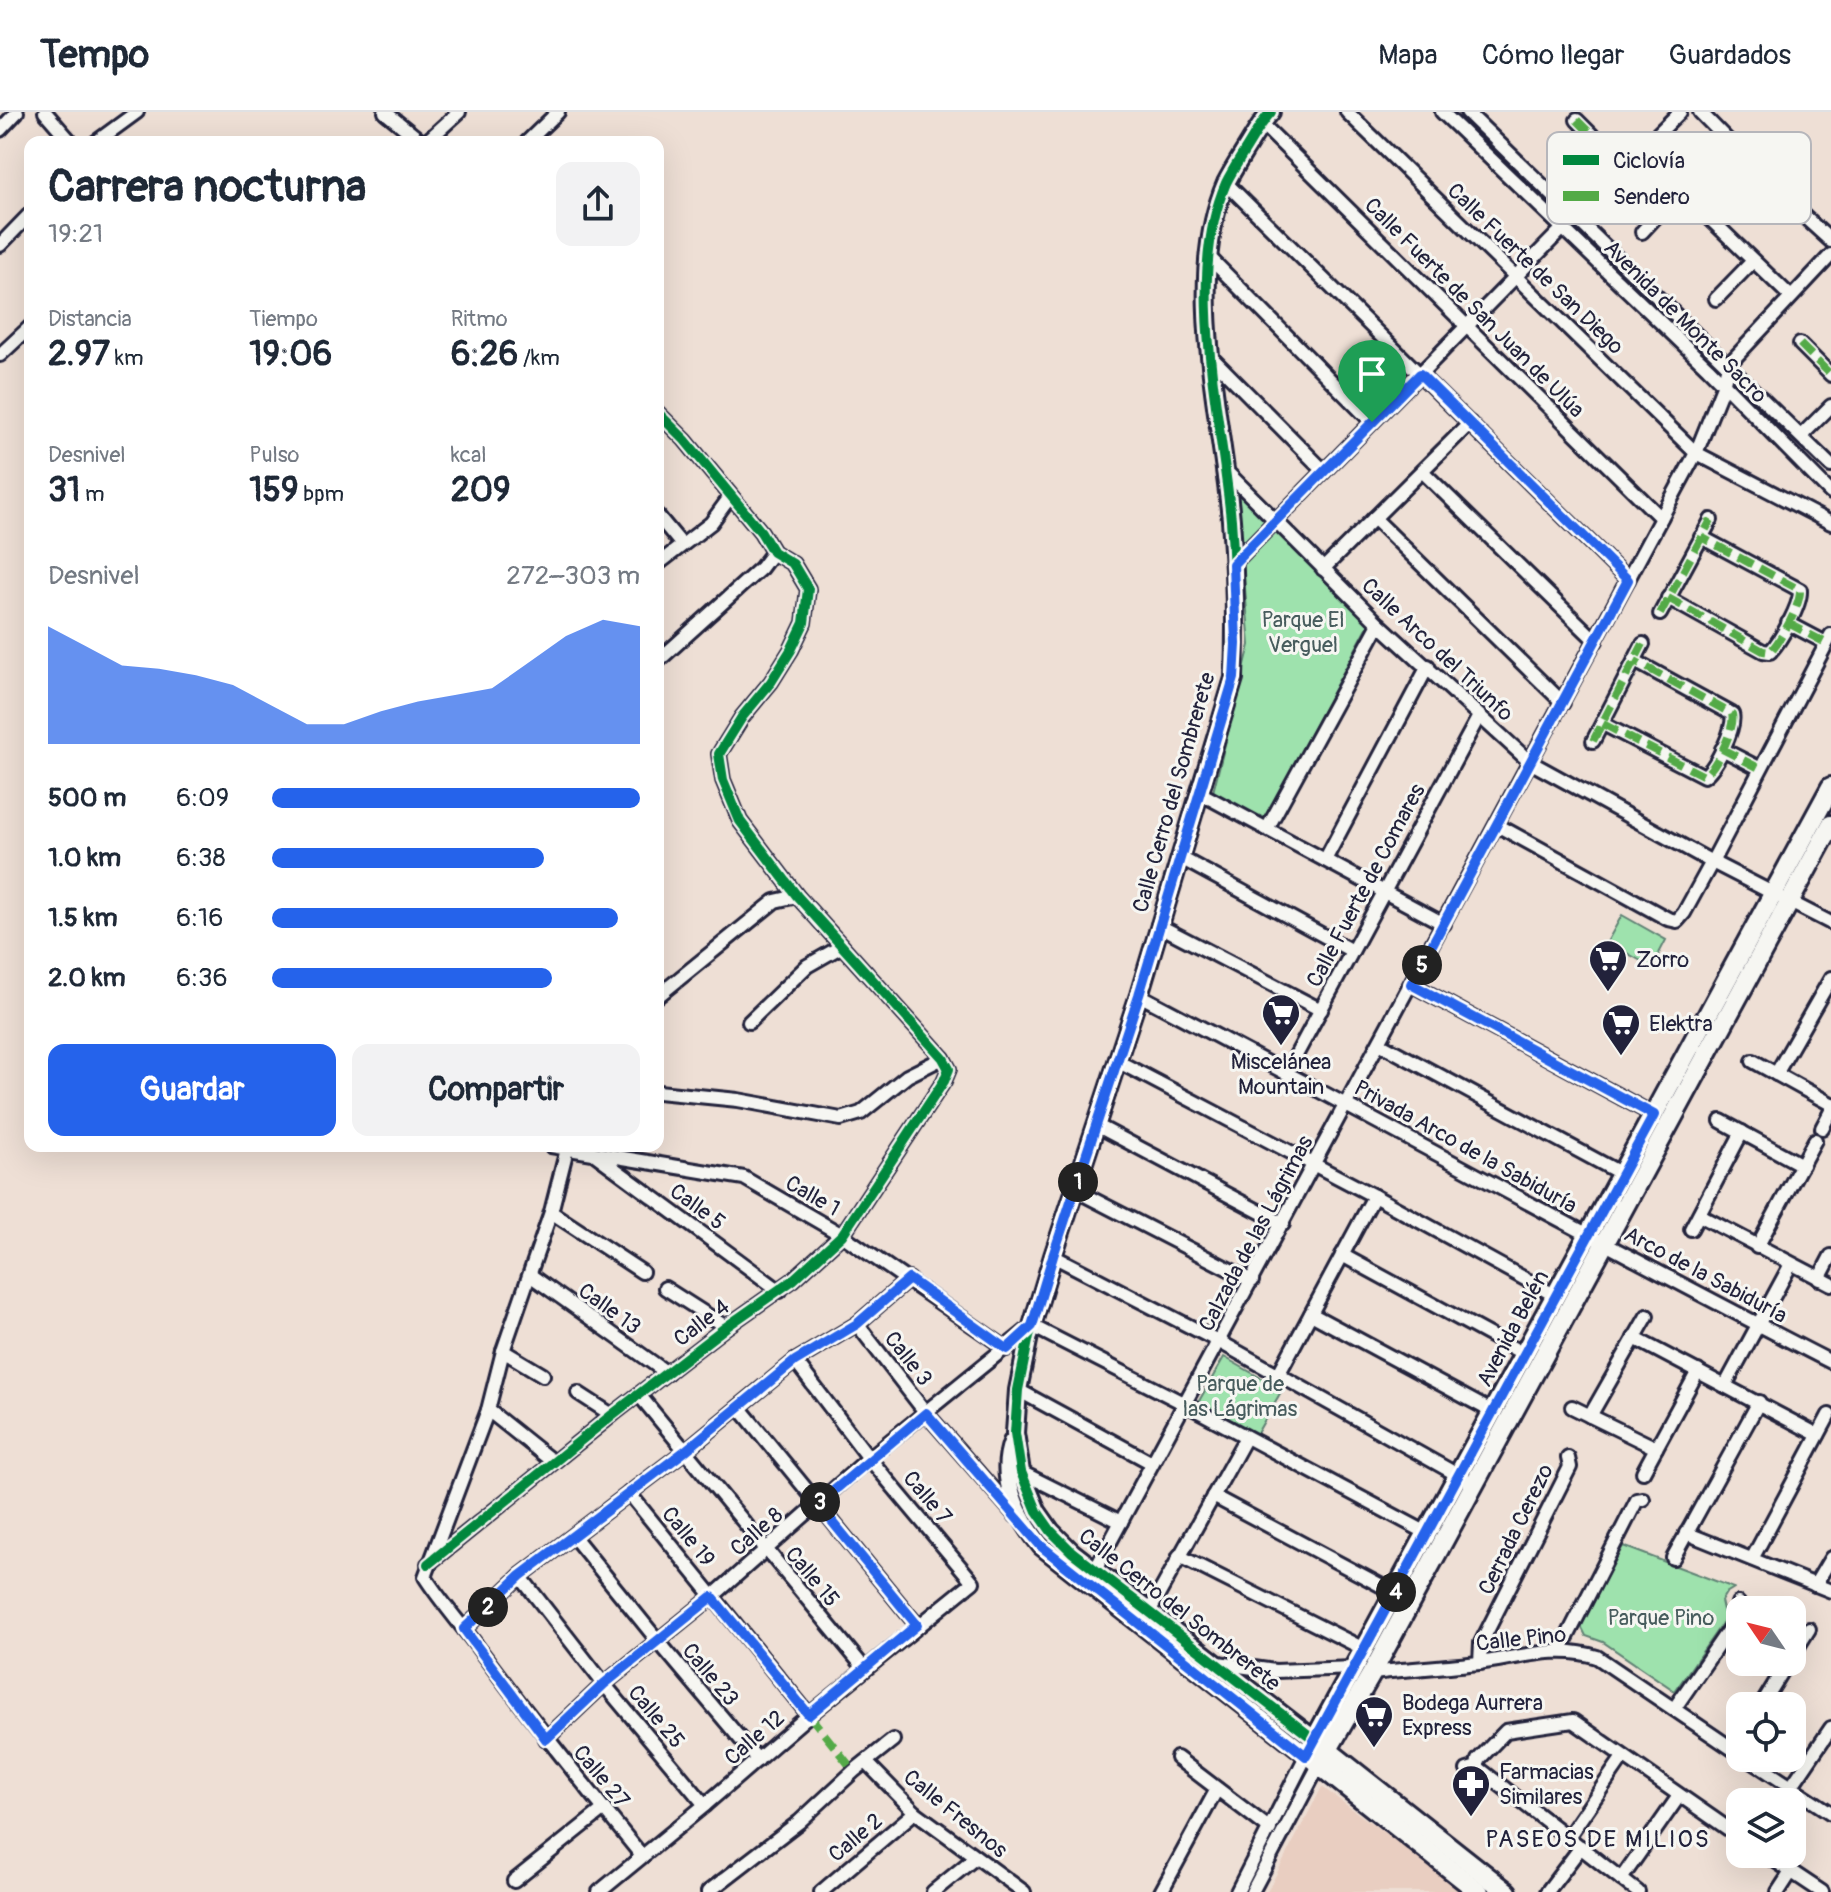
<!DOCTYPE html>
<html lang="es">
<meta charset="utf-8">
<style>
body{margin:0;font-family:Pangolin,sans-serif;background:#f2f2f3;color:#1f2937;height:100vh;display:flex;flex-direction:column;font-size:30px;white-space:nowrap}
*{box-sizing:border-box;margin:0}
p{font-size:26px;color:#747a83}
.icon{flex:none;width:44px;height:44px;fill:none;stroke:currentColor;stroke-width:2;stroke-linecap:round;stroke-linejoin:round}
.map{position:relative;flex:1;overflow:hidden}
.sheet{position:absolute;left:24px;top:24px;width:640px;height:1016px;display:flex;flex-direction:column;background:#fff;border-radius:16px;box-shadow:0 8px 32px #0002}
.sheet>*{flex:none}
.needle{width:52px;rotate:305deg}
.controls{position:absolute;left:1726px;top:1484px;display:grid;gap:16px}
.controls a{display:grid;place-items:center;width:80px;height:80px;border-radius:16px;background:#fff;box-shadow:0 8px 32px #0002;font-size:40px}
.pin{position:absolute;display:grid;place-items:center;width:68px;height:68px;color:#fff;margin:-82px -34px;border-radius:50% 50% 50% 0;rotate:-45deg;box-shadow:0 0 8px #0007}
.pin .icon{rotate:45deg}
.km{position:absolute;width:40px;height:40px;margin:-20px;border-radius:50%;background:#222;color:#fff;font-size:22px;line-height:40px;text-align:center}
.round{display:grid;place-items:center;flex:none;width:84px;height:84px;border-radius:16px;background:#f2f2f3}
.headline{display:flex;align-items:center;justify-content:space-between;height:136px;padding:0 24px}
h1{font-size:44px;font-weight:700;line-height:60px}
.stats{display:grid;grid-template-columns:repeat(3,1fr);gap:12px;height:136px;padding:8px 24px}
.stats div{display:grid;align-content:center}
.stats b{font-size:34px;font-weight:700}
.stats small{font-size:22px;font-weight:400}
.stats p{font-size:22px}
.chart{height:224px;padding:16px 24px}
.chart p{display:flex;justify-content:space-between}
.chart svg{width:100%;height:144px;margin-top:8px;fill:#2563eb;opacity:.7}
.button{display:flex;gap:16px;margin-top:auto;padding:16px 24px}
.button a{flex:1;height:92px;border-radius:16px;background:#2563eb;color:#fff;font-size:32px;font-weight:700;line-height:92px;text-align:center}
.button a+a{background:#f2f2f3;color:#1f2937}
ul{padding:0 24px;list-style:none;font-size:26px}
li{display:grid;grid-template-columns:128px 96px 1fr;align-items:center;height:60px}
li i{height:20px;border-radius:10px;background:#2563eb}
header{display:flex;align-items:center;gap:48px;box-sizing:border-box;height:112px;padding:0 40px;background:#fff;border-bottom:2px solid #e0e1e3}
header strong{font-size:38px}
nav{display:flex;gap:44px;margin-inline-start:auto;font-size:28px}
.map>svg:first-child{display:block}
.built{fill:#e9cec1}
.green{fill:#9ee2ad;stroke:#608274;stroke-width:2}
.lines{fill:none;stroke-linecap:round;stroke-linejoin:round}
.minor-casing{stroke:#22223b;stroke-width:18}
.tertiary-casing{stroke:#22223b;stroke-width:22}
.secondary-casing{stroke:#22223b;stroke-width:24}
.minor{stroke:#f6f6f2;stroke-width:12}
.tertiary{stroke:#f6f6f2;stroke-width:16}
.secondary{stroke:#f6f6f2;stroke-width:18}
.quiet{stroke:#53aa46;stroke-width:8;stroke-dasharray:16 8;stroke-linecap:butt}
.cycleway-casing{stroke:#f6f6f2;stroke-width:15}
.cycleway{stroke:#00873e;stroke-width:10}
.route-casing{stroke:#fff;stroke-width:16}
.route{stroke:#2563eb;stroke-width:10}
.labels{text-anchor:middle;stroke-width:6;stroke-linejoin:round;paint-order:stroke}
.street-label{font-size:22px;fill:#22223b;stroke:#f6f6f2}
.park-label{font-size:22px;fill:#475c5d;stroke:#f6f6f2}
.poi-label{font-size:22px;fill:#22223b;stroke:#f6f6f2;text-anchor:start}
.neighbourhood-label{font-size:24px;letter-spacing:2px;fill:#22223b;stroke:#f6f6f2}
.key{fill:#f6f6f2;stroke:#b6b6bb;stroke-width:2}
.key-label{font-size:22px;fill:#22223b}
</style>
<header>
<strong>Tempo</strong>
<nav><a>Mapa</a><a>Cómo llegar</a><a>Guardados</a></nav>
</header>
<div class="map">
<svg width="1831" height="1780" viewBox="0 0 1831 1780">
<rect width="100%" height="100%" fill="#eedfd5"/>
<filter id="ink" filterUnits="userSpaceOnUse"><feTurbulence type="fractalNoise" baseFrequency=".0125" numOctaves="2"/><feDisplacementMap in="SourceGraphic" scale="16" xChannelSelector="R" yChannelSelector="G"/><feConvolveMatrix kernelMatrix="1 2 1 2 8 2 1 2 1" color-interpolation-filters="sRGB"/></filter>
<g filter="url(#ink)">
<path class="built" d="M1322 1675 1465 1780H1267Z"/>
<g class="green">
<path d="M1236 376 1370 510 1264 708 1213 680 1250 533Z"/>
<path d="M1622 803 1666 828 1652 855 1607 830Z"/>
<path d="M1224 1245 1282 1278 1256 1323 1199 1289Z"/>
<path d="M1623 1434 1734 1476 1726 1481 1721 1489 1725 1507 1675 1579 1603 1530 1586 1524 1581 1514Z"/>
</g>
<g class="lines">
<defs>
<g id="minor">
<path d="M45 0 71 30"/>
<path d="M385 0 422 30"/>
<path d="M1347 0 1696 341 1831 411"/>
<path d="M1442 0 1708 256 1831 381"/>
<path d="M1467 0 1831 354"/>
<path d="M1700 0 1741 42"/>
<path d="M1577 8 1624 55"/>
<path d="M1261 11 1661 406"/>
<path d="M0 18 17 0"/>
<path d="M96 30 137 0"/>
<path d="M426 30 459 0"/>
<path d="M527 30 558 0"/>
<path d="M1641 40 1790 184"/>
<path d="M1226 71 1628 468"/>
<path d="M1786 88 1831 129"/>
<path d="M1642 120 1681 78"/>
<path d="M0 133 30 102"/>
<path d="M1210 146 1372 310"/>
<path d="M1716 187 1753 149"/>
<path d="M1800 232 1831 263"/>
<path d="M0 243 30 215"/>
<path d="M1212 246 1324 359"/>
<path d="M1801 324 1831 294"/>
<path d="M1225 358 1379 512 1530 650 1712 750 1831 811"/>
<path d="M1422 359 1596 529"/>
<path d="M658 404 682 433"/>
<path d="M1374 406 1563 591"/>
<path d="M658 452 711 411 730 385"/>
<path d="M1233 452 1574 105 1680 0"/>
<path d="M1323 457 1470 311"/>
<path d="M1668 486 1763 539 1770 540C1781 528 1801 493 1800 478L1701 425"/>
<path d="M1660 502 1711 408"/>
<path d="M1788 511 1826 531"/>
<path d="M658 549 761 456 773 440"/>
<path d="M1603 612 1704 664C1716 656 1736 615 1732 602L1635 549"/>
<path d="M1593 629 1643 532"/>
<path d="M1722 637 1759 656"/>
<path d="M1198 680 1444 812"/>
<path d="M1497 713 1668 807 1677 809 1684 801 1712 750 1831 523"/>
<path d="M1267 717 1379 512"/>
<path d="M1179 745 1352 839"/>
<path d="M1325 748 1428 554"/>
<path d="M1158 813 1321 898"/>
<path d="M1411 872 1654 1003"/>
<path d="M1139 883C1370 1004 1598 1131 1831 1250"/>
<path d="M658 884 775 789 797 784"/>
<path d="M749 910 807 854 842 834"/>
<path d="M1379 931 1622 1062"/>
<path d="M1117 949 1374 1084 1556 1184"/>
<path d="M1753 949 1831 992"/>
<path d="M1287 960 1479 604"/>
<path d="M1776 962 1831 866"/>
<path d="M658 980 738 988 841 1007 861 1001 907 964 943 946"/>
<path d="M1721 1009 1802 1053"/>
<path d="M1096 1013 1283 1112"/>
<path d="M1822 1016 1831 999"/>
<path d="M551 1034 744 1066 842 1123 1007 1237"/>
<path d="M567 1037 551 1100 503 1239 488 1298 425 1465C441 1490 460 1511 477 1534 530 1606 586 1675 642 1744"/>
<path d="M596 1043 780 1179"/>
<path d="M1075 1078 1252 1169"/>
<path d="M551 1100 642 1160"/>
<path d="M1699 1103 1831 1172"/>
<path d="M1691 1117 1742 1020"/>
<path d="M1757 1135 1815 1028"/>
<path d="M1342 1143 1524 1242"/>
<path d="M1053 1144 1220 1230 1465 1367"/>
<path d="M530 1163 667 1261"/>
<path d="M1819 1167 1831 1144"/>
<path d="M665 1176 726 1215"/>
<path d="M1311 1202 1493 1300"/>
<path d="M857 1212 926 1301 1016 1404"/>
<path d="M1634 1226 1818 1323"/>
<path d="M503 1239 543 1263"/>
<path d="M1278 1263 1374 1084"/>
<path d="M1725 1274 1791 1152"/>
<path d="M1018 1278 1152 1351"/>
<path d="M578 1281 612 1303"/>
<path d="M640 1284 865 1557"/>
<path d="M739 1295 917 1513"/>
<path d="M1572 1295 1656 1336 1698 1259"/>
<path d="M488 1298 553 1350"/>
<path d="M1590 1304 1647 1204"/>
<path d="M1021 1360 1121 1410"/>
<path d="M1643 1360 1656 1336"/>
<path d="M629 1381 809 1603"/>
<path d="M1213 1384 1395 1481"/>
<path d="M1686 1421 1831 1479"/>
<path d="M574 1425 658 1529 758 1648"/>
<path d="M1179 1444 1364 1537"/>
<path d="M1673 1446 1759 1290"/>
<path d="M1752 1447 1829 1303"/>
<path d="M428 1452 612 1303 726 1215 793 1168 842 1123 944 969 949 957 943 946 797 784 740 709 723 668 719 642 742 605 771 570 791 538 804 511 808 477 793 452 773 440 761 420 685 328 658 301"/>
<path d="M1095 1458 1696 341 1723 274 1728 253 1831 143"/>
<path d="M520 1464 604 1572 705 1693"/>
<path d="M1815 1473 1831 1446"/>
<path d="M1149 1500 1246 1325"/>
<path d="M464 1517 520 1464 685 1339 795 1249 857 1212 909 1167"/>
<path d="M1560 1539 1637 1388 1643 1387"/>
<path d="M1792 1544 1809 1517"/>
<path d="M1218 1551 1275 1559 1354 1556"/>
<path d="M1480 1551 1481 1531 1570 1355 1568 1346"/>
<path d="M1372 1561C1408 1557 1443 1555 1479 1551 1518 1546 1559 1532 1597 1545L1740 1642"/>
<path d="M1761 1594 1788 1550"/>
<path d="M1674 1597 1740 1501 1738 1491"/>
<path d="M546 1627 604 1572 712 1485 869 1346 1032 1214 1185 1292 1427 1421"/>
<path d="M1177 1646 1270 1717"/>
<path d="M1747 1646 1831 1701"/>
<path d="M866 1650 915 1700 1024 1780"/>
<path d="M1477 1655 1638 1780"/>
<path d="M1467 1658 1477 1655 1478 1648 1506 1619 1573 1609 1740 1725"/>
<path d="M1791 1675 1831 1616"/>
<path d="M1568 1725 1623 1645"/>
<path d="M1765 1742 1822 1780"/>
<path d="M1621 1767 1679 1684"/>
<path d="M514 1769 604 1697"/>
<path d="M599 1780 705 1693 809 1603 973 1470 869 1346 795 1249"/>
<path d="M708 1780 799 1710 854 1659 893 1628"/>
<path d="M821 1780 915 1700"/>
<path d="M933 1780 976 1745"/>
<path d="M1161 1780 1217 1677"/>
<path d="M1237 1780 1306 1644"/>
<path d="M1252 1780 1319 1653"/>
<path d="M1547 1780 1581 1735"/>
<path d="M1778 1780 1791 1760"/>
</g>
<g id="tertiary">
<path d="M1271 0C1260 12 1253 26 1244 40 1238 50 1231 61 1226 71 1184 168 1222 306 1231 408 1235 460 1236 514 1234 566L1139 883 1053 1144 1029 1224 1018 1278 1015 1321 1021 1360 1037 1399 1051 1419 1072 1440 1315 1628"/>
<path d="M1012 1330C998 1368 1018 1405 1041 1434L1317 1651"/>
</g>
<g id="secondary">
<path d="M1321 1633 1507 1780"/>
<path d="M1306 1644 1831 675"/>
<path d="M1479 1780 1319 1653 1372 1561 1831 713"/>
</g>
</defs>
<use href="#minor" class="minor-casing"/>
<use href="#tertiary" class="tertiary-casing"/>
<use href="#secondary" class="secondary-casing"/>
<use href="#minor" class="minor"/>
<use href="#tertiary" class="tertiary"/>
<use href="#secondary" class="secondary"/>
<g class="quiet">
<path d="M1577 8 1624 55"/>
<path d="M1800 232 1831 263"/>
<path d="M1668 486 1763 539 1770 540C1781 528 1801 493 1800 478L1701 425"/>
<path d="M1660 502 1711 408"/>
<path d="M1788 511 1826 531"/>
<path d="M1603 612 1704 664C1716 656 1736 615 1732 602L1635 549"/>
<path d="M1593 629 1643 532"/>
<path d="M1722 637 1759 656"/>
<path d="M809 1603 854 1659"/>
</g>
<defs>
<g id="cycleway">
<path d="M1271 0C1260 12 1253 26 1244 40 1238 50 1231 61 1226 71 1184 168 1222 306 1231 408 1235 460 1236 514 1234 566L1139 883 1053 1144 1029 1224 1018 1278 1015 1321 1021 1360 1037 1399 1051 1419 1072 1440 1315 1628"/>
<path d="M428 1452 612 1303 726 1215 793 1168 842 1123 944 969 949 957 943 946 797 784 740 709 723 668 719 642 742 605 771 570 791 538 804 511 808 477 793 452 773 440 761 420 685 328 658 301"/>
</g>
</defs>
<use href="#cycleway" class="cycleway-casing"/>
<use href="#cycleway" class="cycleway"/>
</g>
</g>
<g class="lines" filter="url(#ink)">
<defs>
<path id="route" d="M1420 262 1628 468 1411 872 1654 1003 1306 1644 1041 1434 926 1301 818 1392 917 1513 809 1603 712 1485 604 1572 546 1627 464 1517 520 1464 685 1339 795 1249 857 1212 909 1167 1007 1237 1032 1214 1053 1144 1139 883 1234 566 1236 532 1233 452Z"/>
</defs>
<use href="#route" class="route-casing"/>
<use href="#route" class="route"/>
</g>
<defs>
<symbol id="supermarket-pin" viewBox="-11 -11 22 30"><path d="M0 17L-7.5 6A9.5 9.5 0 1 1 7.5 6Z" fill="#22223b" stroke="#f6f6f2"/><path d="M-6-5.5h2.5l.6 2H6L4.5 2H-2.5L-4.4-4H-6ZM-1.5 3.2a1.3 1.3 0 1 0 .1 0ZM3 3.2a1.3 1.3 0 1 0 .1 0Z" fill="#fff"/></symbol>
<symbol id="pharmacy-pin" viewBox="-11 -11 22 30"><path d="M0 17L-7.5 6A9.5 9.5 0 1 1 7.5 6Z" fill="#22223b" stroke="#f6f6f2"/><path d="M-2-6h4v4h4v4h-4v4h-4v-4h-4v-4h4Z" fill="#fff"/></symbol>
</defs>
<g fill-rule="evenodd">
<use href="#supermarket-pin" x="1586" y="825" width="44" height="60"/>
<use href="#supermarket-pin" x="1259" y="879" width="44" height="60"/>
<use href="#supermarket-pin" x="1599" y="889" width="44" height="60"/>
<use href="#supermarket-pin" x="1352" y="1581" width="44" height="60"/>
<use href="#pharmacy-pin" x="1449" y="1650" width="44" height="60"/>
</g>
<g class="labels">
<g class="street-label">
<text transform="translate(1536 156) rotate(44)" y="8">Calle Fuerte de San Diego</text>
<text transform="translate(1475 195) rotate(45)" y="8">Calle Fuerte de San Juan de Ulúa</text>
<text transform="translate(1686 209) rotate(45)" y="8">Avenida de Monte Sacro</text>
<text transform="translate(1438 537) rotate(43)" y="8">Calle Arco del Triunfo</text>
<text transform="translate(1173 680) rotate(-74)" y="8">Calle Cerro del Sombrerete</text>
<text transform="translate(1365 773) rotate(-62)" y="8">Calle Fuerte de Comares</text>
<text transform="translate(1466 1034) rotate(29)" y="8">Privada Arco de la Sabiduría</text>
<text transform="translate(813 1083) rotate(30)" y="8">Calle 1</text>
<text transform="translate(698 1094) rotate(36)" y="8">Calle 5</text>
<text transform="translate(1255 1121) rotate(-62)" y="8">Calzada de las Lágrimas</text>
<text transform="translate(1706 1162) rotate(28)" y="8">Arco de la Sabiduría</text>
<text transform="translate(610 1196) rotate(36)" y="8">Calle 13</text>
<text transform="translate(701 1210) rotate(-37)" y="8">Calle 4</text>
<text transform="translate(1512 1216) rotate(-62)" y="8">Avenida Belén</text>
<text transform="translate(909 1246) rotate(52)" y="8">Calle 3</text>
<text transform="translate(928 1385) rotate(50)" y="8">Calle 7</text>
<text transform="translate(1515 1417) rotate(-64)" y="8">Cerrada Cerezo</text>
<text transform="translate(756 1419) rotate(-41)" y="8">Calle 8</text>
<text transform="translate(689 1424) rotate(51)" y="8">Calle 19</text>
<text transform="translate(813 1464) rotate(50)" y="8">Calle 15</text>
<text transform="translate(1180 1497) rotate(38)" y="8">Calle Cerro del Sombrerete</text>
<text transform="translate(1521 1526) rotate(-6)" y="8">Calle Pino</text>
<text transform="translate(711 1562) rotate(50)" y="8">Calle 23</text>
<text transform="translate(657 1604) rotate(50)" y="8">Calle 25</text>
<text transform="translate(754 1625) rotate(-41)" y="8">Calle 12</text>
<text transform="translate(602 1664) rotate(50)" y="8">Calle 27</text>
<text transform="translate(956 1701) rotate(39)" y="8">Calle Fresnos</text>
<text transform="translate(855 1725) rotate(-40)" y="8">Calle 2</text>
</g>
<g class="park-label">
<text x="1303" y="515">Parque El<tspan x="1303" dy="25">Verguel</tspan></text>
<text x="1240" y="1279">Parque de<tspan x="1240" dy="25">las Lágrimas</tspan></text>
<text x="1661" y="1513">Parque Pino</text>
</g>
<g class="poi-label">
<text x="1636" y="855">Zorro</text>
<text x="1649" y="919">Elektra</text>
<text x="1281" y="957" text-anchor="middle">Miscelánea<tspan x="1281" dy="25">Mountain</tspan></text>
<text x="1402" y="1598">Bodega Aurrera<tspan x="1402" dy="25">Express</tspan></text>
<text x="1499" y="1667">Farmacias<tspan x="1499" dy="25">Similares</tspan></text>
</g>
<g class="neighbourhood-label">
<text x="1598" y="1735">PASEOS DE MILIOS</text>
</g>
</g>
<rect x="1547" y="20" width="264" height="92" rx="12" class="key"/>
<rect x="1563" y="43" width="36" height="10" fill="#00873e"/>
<rect x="1563" y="79" width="36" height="10" fill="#53aa46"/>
<g class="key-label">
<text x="1613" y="56">Ciclovía</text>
<text x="1613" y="92">Sendero</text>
</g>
</svg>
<div class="controls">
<a><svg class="needle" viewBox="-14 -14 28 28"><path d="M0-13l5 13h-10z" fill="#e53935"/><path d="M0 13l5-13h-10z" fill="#747a83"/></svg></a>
<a><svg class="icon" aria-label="locate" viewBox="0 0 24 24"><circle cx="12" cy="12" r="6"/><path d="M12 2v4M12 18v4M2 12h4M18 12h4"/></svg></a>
<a><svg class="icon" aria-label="layers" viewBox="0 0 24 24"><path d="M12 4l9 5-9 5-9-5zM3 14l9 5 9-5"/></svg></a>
</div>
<div class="pin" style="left:1372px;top:310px;background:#1e9e55"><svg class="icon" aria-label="arrive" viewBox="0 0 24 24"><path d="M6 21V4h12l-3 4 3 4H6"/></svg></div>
<b class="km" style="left:1078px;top:1070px">1</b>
<b class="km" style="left:488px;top:1495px">2</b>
<b class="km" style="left:820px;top:1390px">3</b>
<b class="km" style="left:1396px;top:1480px">4</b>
<b class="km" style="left:1422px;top:853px">5</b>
<section class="sheet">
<div class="headline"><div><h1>Carrera nocturna</h1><p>19:21</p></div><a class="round"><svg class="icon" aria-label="share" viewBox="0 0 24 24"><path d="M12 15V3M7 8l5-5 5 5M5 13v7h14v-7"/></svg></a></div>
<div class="stats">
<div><p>Distancia</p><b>2.97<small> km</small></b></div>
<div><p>Tiempo</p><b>19:06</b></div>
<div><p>Ritmo</p><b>6:26<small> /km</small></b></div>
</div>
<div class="stats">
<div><p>Desnivel</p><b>31<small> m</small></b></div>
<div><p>Pulso</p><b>159<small> bpm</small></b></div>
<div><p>kcal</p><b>209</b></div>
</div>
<div class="chart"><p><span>Desnivel</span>272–303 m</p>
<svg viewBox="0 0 160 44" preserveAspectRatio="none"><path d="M0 44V8L10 14L20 20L30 21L40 23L50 26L60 32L70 38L80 38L90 34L100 31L110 29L120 27L130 19L140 11L150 6L160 8V44z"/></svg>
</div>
<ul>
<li><b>500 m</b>6:09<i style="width:100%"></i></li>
<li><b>1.0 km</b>6:38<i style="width:74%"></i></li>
<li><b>1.5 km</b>6:16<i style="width:94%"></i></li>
<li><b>2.0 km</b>6:36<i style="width:76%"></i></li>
</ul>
<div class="button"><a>Guardar</a><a>Compartir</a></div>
</section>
</div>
